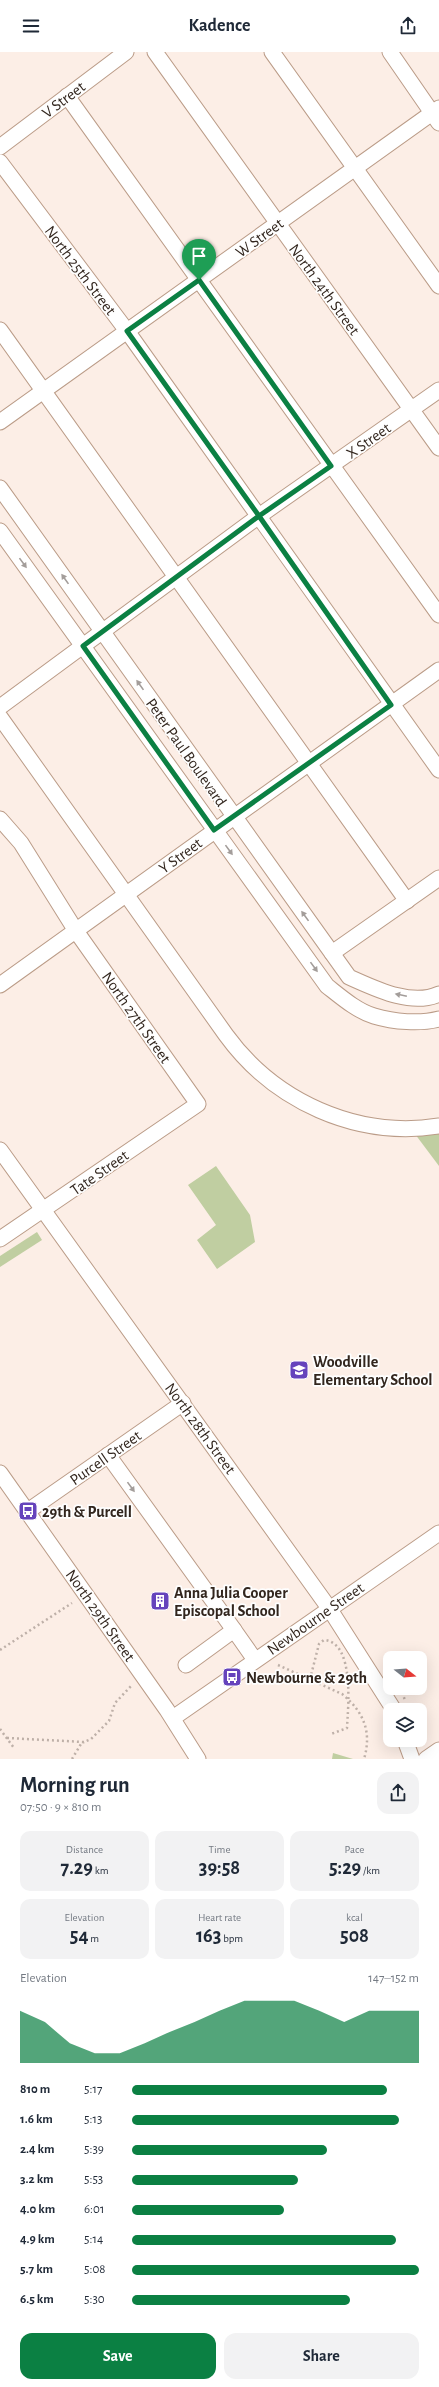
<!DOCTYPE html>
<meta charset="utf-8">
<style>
body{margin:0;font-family:"Alegreya Sans",sans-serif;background:#f2f2f3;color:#1f2937;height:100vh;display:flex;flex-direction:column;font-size:15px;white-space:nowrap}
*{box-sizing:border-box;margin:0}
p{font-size:13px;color:#747a83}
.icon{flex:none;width:22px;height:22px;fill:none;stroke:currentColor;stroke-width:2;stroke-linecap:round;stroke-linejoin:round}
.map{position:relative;height:1707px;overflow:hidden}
.sheet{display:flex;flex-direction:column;background:#fff;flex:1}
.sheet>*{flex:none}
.needle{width:26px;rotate:107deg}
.fabs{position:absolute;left:383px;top:1599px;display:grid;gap:8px}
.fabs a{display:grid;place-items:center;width:44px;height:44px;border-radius:8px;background:#fff;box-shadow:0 4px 16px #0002;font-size:20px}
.pin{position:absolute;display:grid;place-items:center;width:34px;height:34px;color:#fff;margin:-41px -17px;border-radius:50% 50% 50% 0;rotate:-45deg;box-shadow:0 0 4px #0007}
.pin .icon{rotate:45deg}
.round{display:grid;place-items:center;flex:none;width:42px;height:42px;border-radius:12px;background:#f2f2f3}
.overview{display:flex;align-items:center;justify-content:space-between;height:68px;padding:0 20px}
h1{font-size:22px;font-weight:700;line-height:30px}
.metrics{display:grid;grid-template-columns:repeat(3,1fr);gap:6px;height:68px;padding:4px 20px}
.metrics div{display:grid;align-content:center;border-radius:10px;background:#f2f2f3;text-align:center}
.metrics b{font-size:20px;font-weight:700}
.metrics small{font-size:11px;font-weight:400}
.metrics p{font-size:11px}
.chart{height:112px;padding:8px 20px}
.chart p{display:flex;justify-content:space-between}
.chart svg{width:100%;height:72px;margin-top:4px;fill:#0b8043;opacity:.7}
.button{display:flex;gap:8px;margin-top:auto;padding:8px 20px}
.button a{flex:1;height:46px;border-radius:12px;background:#0b8043;color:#fff;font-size:16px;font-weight:700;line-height:46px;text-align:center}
.button a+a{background:#f2f2f3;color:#1f2937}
ul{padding:0 20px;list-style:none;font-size:13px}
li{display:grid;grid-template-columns:64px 48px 1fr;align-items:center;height:30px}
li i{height:10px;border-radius:5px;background:#0b8043}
header{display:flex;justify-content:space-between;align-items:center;height:52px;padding:0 20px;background:#fff;font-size:18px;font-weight:700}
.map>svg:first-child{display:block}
.green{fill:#c0cea1}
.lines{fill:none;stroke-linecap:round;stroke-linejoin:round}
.minor-casing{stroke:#bb9c88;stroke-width:17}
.path{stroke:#beb0a8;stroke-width:2.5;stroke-dasharray:2 3;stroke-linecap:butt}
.minor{stroke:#fff;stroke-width:15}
.oneway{fill:#a39d9a}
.route-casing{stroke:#fff;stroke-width:8}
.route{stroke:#0b8043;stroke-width:5}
.labels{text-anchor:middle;stroke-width:3.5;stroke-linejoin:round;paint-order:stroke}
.street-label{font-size:16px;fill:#32261e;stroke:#fefefe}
.poi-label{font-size:16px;font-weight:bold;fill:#32261e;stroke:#fefefe;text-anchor:start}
</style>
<header><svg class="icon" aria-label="menu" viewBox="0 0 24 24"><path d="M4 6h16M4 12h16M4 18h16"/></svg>Kadence<svg class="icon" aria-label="share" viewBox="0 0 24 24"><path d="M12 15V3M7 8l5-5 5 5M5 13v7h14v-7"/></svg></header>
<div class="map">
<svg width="439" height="1707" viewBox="0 0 439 1707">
<rect width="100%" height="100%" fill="#fceee6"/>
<g class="green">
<path d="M439 1078V1114L415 1082Z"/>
<path d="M216 1114 250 1163 255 1190 217 1217 197 1188 216 1173 188 1133Z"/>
<path d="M37 1180 42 1188 0 1215V1204Z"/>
<path d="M333 1701 353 1707H332Z"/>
</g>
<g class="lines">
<defs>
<g id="minor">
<path d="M155 0 439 396"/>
<path d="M272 0 439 234"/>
<path d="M390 0 439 71"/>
<path d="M67 44 439 563"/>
<path d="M0 95 126 0"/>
<path d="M0 110 127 279 439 718"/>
<path d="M0 278 407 849"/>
<path d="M0 370 439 56"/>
<path d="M0 436 349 925C374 936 411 955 439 942"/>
<path d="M0 479 327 934C341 945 357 959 374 964 394 970 420 972 439 967"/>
<path d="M0 655 259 464 439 338"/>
<path d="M0 665 226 983C274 1049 356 1087 439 1074"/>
<path d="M0 767 21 791 76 879 198 1052 0 1187"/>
<path d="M332 901 439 826"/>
<path d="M0 933 439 618"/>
<path d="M0 1098 329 1556 394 1658"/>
<path d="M108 1403 234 1578"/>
<path d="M0 1421 167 1658 198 1707"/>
<path d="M28 1459 183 1351"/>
<path d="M186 1613 234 1578 255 1608"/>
<path d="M173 1666 439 1481"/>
<path d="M405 1688 412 1707"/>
<path d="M426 1707 439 1698"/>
</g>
</defs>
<use href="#minor" class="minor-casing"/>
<g class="path">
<path d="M0 1598 72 1551"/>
<path d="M278 1613 342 1642C364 1660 372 1680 364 1707"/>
<path d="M310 1627 319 1592 324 1588C355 1590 348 1656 347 1676L331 1682"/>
<path d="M400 1636 405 1648"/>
<path d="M0 1677 14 1696"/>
<path d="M7 1686 84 1690 91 1687 109 1669 115 1651 132 1633"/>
<path d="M72 1707 81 1692 84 1690"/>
</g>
<use href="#minor" class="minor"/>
</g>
<defs><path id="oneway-solid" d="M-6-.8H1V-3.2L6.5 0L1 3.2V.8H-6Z"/></defs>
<g class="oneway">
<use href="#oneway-solid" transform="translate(23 511) rotate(54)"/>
<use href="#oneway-solid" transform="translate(65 527) rotate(-125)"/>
<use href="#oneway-solid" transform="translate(140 633) rotate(-125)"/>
<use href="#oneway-solid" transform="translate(229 798) rotate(54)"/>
<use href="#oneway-solid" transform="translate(305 864) rotate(-126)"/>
<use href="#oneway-solid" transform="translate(314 915) rotate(54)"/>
<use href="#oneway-solid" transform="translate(401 943) rotate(-168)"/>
<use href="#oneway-solid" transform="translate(131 1435) rotate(54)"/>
</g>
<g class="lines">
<defs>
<path id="route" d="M199 228 127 279 259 464 83 594 214 778 391 653 259 464 331 414 199 228"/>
</defs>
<use href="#route" class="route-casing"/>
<use href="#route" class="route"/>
</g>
<defs>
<symbol id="school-square" viewBox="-11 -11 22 22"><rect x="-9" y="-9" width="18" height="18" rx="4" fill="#6543bc" stroke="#fefefe"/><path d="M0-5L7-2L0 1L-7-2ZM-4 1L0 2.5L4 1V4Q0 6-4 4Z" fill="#fff"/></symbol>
<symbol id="bus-square" viewBox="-11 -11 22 22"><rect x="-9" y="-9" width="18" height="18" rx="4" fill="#6543bc" stroke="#fefefe"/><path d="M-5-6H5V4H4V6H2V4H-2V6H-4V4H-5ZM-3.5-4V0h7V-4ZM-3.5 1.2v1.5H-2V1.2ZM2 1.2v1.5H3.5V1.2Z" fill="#fff"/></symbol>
<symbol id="building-square" viewBox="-11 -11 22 22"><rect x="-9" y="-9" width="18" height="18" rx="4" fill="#6543bc" stroke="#fefefe"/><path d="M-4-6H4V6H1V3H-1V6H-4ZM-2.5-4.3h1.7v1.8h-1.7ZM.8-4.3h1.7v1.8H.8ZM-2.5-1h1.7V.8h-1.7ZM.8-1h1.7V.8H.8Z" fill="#fff"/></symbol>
</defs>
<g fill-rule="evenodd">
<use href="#school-square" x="288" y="1307" width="22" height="22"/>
<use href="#bus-square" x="17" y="1448" width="22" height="22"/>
<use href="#building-square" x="149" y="1538" width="22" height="22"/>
<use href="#bus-square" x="221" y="1614" width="22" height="22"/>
</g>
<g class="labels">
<g class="street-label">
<text transform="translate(63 47) rotate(-37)" y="6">V Street</text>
<text transform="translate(259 185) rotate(-36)" y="6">W Street</text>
<text transform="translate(81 218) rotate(53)" y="6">North 25th Street</text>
<text transform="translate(325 237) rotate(54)" y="6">North 24th Street</text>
<text transform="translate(368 388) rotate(-35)" y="6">X Street</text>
<text transform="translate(187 700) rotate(55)" y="6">Peter Paul Boulevard</text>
<text transform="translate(180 803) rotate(-36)" y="6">Y Street</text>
<text transform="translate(137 965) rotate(55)" y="6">North 27th Street</text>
<text transform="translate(99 1120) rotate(-35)" y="6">Tate Street</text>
<text transform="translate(201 1376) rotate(54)" y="6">North 28th Street</text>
<text transform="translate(105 1405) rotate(-35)" y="6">Purcell Street</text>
<text transform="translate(101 1563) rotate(55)" y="6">North 29th Street</text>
<text transform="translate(315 1566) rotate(-35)" y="6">Newbourne Street</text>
</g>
<g class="poi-label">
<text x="313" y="1315">Woodville<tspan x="313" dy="18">Elementary School</tspan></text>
<text x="42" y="1465">29th &amp; Purcell</text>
<text x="174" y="1546">Anna Julia Cooper<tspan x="174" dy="18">Episcopal School</tspan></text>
<text x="246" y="1631">Newbourne &amp; 29th</text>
</g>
</g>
</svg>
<div class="fabs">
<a><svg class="needle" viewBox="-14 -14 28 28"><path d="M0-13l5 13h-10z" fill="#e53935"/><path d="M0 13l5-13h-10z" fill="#747a83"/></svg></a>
<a><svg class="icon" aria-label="layers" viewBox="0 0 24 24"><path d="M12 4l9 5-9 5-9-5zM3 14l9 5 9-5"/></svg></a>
</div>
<div class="pin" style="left:199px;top:228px;background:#1e9e55"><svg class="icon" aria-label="arrive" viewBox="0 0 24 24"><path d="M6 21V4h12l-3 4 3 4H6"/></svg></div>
</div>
<section class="sheet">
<div class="overview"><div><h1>Morning run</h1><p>07:50 · 9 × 810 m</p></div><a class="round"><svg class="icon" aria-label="share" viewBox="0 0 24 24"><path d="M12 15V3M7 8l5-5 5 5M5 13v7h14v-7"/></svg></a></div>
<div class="metrics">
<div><p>Distance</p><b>7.29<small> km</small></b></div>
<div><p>Time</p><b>39:58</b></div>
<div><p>Pace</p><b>5:29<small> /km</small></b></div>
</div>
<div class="metrics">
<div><p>Elevation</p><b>54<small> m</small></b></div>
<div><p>Heart rate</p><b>163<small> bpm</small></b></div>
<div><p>kcal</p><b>508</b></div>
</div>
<div class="chart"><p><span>Elevation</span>147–152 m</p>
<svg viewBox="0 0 160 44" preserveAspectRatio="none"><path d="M0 44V12L10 19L20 32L30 38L40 38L50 32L60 25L70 19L80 12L90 6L100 6L110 6L120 12L130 19L140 12L150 12L160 12V44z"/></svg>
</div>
<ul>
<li><b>810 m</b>5:17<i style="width:89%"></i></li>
<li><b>1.6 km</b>5:13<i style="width:93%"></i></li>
<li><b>2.4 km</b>5:39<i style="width:68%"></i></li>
<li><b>3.2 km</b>5:53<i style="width:58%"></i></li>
<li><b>4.0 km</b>6:01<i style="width:53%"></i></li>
<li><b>4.9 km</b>5:14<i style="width:92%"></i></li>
<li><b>5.7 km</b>5:08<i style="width:100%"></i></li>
<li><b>6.5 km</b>5:30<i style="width:76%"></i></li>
</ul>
<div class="button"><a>Save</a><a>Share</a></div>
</section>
